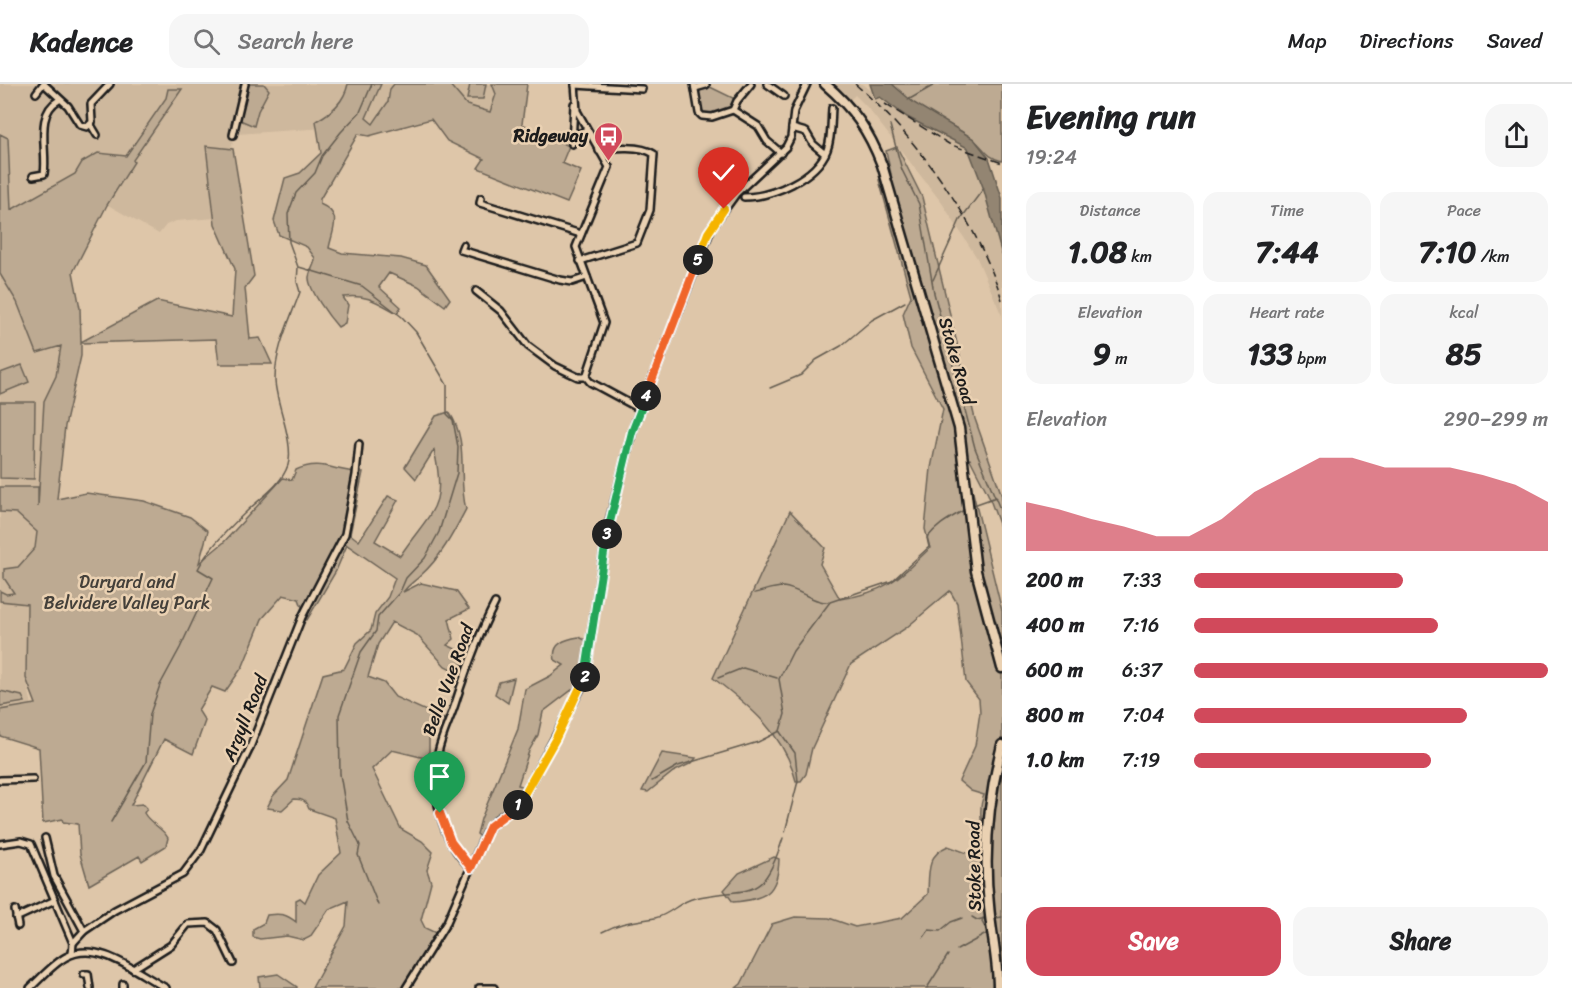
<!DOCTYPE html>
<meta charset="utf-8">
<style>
body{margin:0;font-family:Sriracha,sans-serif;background:#f6f6f6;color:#202124;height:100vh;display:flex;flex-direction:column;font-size:22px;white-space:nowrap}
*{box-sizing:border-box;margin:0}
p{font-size:20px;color:#757577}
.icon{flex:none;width:33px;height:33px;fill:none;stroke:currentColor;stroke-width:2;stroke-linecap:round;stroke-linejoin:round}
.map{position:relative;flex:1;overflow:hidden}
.details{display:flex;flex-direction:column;background:#fff;width:570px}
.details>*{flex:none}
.pin{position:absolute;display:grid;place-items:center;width:51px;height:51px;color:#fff;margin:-62px -26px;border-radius:50% 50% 50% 0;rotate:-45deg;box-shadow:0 0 6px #0007}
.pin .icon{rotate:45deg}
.km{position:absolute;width:30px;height:30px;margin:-15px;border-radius:50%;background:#222;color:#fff;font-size:16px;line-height:30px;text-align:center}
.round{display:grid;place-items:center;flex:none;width:63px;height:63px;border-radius:18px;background:#f6f6f6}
.overview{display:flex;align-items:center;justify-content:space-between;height:102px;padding:0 24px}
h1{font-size:33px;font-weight:700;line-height:45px}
.figures{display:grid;grid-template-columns:repeat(3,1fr);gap:9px;height:102px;padding:6px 24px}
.figures div{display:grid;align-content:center;border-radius:15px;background:#f6f6f6;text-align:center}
.figures b{font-size:30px;font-weight:700}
.figures small{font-size:16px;font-weight:400}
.figures p{font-size:16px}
.chart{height:168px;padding:12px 24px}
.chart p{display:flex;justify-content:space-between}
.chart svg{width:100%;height:108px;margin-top:6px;fill:#d1495b;opacity:.7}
.button{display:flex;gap:12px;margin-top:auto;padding:12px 24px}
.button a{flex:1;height:69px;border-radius:18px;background:#d1495b;color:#fff;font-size:24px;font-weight:700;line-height:69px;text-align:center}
.button a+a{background:#f6f6f6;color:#202124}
ul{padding:0 24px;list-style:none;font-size:20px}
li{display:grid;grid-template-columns:96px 72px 1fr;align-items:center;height:45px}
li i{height:15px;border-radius:8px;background:#d1495b}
header{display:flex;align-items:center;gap:36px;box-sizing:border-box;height:84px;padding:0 30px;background:#fff;border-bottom:2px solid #e0e0e0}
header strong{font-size:28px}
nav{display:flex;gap:33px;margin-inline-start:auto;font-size:21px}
.search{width:420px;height:54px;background:#f6f6f6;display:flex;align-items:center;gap:15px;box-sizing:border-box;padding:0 21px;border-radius:18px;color:#757577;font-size:22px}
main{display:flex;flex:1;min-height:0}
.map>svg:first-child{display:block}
.built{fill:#ceb89d}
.green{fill:#bdaa92;stroke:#6c6357;stroke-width:1.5}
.water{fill:#938572;stroke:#635b50;stroke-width:1.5}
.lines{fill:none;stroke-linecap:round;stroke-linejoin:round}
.stream{stroke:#635b50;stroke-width:1.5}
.minor-casing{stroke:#1c1c1c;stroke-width:10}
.primary-casing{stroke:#1c1c1c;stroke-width:13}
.minor{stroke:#ead1b2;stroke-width:5}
.primary{stroke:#ead1b2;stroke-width:8}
.rail{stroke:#1c1c1c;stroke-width:1.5;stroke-dasharray:9 4.5;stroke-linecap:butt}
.split-1-casing{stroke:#fff;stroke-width:12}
.split-2-casing{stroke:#fff;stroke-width:12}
.split-3-casing{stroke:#fff;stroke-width:12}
.split-4-casing{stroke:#fff;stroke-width:12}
.split-5-casing{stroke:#fff;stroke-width:12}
.split-6-casing{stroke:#fff;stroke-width:12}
.split-1{stroke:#f0652b;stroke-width:8}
.split-2{stroke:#f5b400;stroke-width:8}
.split-3{stroke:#22a559;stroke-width:8}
.split-4{stroke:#22a559;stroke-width:8}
.split-5{stroke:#f0652b;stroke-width:8}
.split-6{stroke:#f5b400;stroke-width:8}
.labels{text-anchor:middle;stroke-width:5;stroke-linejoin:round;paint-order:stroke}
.poi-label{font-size:18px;font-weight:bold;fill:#1c1c1c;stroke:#ead1b2;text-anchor:end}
.street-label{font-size:18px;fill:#1c1c1c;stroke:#ead1b2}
.park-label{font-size:18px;fill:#44403a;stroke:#ead1b2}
</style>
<header>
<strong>Kadence</strong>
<div class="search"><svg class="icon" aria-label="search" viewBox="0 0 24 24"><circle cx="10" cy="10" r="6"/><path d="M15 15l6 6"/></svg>Search here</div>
<nav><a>Map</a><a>Directions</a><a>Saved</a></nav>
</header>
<main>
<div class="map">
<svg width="1002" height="904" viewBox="0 0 1002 904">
<rect width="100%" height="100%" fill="#dec6a9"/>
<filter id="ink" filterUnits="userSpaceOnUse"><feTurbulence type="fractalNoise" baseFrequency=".0167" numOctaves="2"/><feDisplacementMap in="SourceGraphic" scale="12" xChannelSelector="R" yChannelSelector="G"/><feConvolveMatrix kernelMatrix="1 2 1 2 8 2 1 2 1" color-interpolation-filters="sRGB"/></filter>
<g filter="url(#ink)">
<g class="built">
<path d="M0 0H527L524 33 485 75 447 57 431 35 369 52 353 49 355 42 236 50 223 87 216 134 176 137 166 141 159 150 108 121 93 123 62 166 64 282 49 330 28 524 26 594 37 644 0 649Z"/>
<path d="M832 0H862L873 9 875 15 880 13 907 33 968 64 983 103 1002 171V232L977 174 942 119 867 23 855 11 849 17Z"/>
</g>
<g class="green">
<path d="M249 0H264L269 6 258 27 254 42 240 36Z"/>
<path d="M348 0H381L366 34 373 40 388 18 390 5 394 0H449L467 21 490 28 496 10 492 0H527L522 40 569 62 562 79 581 87 567 119 478 84 484 75 447 57 431 35 369 52 358 50 320 115V120C343 130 333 144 329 164L342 169 401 174 426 181 450 215 445 222 418 202 389 189 379 203 401 223 397 229C377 218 367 210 343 213L348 221 345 239 338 243C330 234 308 205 309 193 310 186 315 181 315 174L307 163 279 151 274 137 285 94 300 89 321 69 316 37C332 28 344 18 348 0Z"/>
<path d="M470 0H486L483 15H467Z"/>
<path d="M892 0H1002V77C984 72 986 65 973 55 955 40 900 20 892 0Z"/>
<path d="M708 2 735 15 730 25 715 31 702 30 698 8Z"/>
<path d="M168 5H182L133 76 134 78 107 121 73 188 80 224 81 258 157 217 232 233 235 185 215 140 206 62 233 65 254 192 245 204 250 255 260 254 272 280H219L216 255 81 259V272L65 342 57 415 86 409 144 417 190 433 208 447 199 479 223 459 283 394 292 396 296 386C322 374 336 389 363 388L350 450 359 457 388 412 398 416 375 457 400 472C430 427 448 425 434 366L416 395 405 383 436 332 449 328C470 358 457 393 466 425 454 448 440 475 420 492 414 498 409 500 403 508L421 499 456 507 469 525 449 535 454 555 447 561 460 567 465 576 457 588 445 582 417 551 392 538 378 560 368 593 384 599 395 613 444 635 429 644V675L392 666 372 685 401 745 422 757 433 768 427 786 431 798 421 836 425 844 438 850 404 904H312L346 842 348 817 329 825 310 853 304 856 287 852 260 855 253 853V845L264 839 267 831C281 829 286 830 296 838V816L300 814 305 818 318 791 341 769 335 734 309 725C306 717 303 715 294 715L282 726 267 724 273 712 288 696 323 590 344 585 357 559 371 546 375 530 388 513 395 494 347 461 336 487 307 536 297 535 302 523 299 515 283 511 262 535 243 582 225 608 212 603 198 626 205 637 193 670 164 655 131 721 143 720 147 724 144 729C150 740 162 743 168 754L166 762 142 777 139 772 89 801 80 770 78 740 63 738 62 735 43 739 39 664 0 652V626L36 620 26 594 27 520 0 517V507L6 510 14 509 4 494V485L18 483 35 464 37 448 16 429 0 428V403H38V423L44 317 56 292 61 262 37 269 17 218 0 190V50L8 54 11 126 75 90 82 78 98 69 126 72 166 14Z"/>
<path d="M897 63 922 113 975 335 1002 412V448L988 410 970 375 965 376 1002 527V904H736L741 900 772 840 795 833 829 834 855 843 902 834 928 810C929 790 926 771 948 762L983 775C986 754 976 729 984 711L971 707 959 697 975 662 980 628 979 615 966 598 957 519 950 507 906 544 851 580 812 664 806 690 801 697H796C785 651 750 622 713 594L790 427 825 464 820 480 840 515C885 509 899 494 930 464L925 445 931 384 943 325 911 264 903 230 911 212 879 96 891 90 886 67Z"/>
<path d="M22 281 29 298 0 310V289Z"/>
<path d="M0 318H35L34 395 0 394Z"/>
<path d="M579 553 589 558 582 598 543 628 538 651 529 667 518 701 526 703C514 724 492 732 482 754L477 750 481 735 518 645 525 605 550 592 564 581 555 576C551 559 566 555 579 553Z"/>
<path d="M514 594 508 619 495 610 499 598Z"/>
<path d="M0 607 22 612 25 618 0 622Z"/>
<path d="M662 669 696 674 692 679 673 688 648 708 642 707Z"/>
<path d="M774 773 779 775C778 810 765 815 733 818L724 806 739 789Z"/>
<path d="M278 890 297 903V904H260L259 893Z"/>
</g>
<path class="water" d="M870 0H892L914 19 974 55 989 74 1002 114V171L983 103 968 64 907 33 880 13 875 15Z"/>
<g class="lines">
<g class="stream">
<path d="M908 16 936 0"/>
<path d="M890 41 902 86 919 120 934 209 975 364 1002 430"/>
<path d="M299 183 362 202 402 233 416 248 447 301V330L453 336 458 363 457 389 439 448 425 474 406 494 400 508 378 533 376 547 361 568 339 631 340 690 348 737 360 761 358 771 378 821"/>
<path d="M933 196 960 136 984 104"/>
<path d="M770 304 801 291 816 276 841 262 872 236 905 218"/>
<path d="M971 422 996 413"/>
<path d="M755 509C764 507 774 503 783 503 800 505 811 518 828 518"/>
<path d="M718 594 743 584 777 594"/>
<path d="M780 648 795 669 798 697 785 748"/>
<path d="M652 697 678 682 758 658 780 647 785 630 779 595 793 567 830 518 892 497 929 463 927 454C938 440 949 435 964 426"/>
<path d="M111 738 146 678 150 630 160 601 180 564 213 494 198 485C207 467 230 443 245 429 260 414 281 402 288 381 295 359 275 317 275 296 275 265 290 236 300 208L297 198 298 183 289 158 288 130 296 109 315 89 322 72 341 48 360 28 372 0"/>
<path d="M972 833 977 836 986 834"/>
<path d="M996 834 1002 833"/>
<path d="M602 848C623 837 633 838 655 834 670 831 680 817 695 814 752 802 762 820 783 754"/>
<path d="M924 853 929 846 940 847 951 838 962 834"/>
<path d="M957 866 988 849 982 838 983 834"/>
<path d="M927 904 948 871"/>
</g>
<defs>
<g id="minor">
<path d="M44 0 68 22 80 41 87 43 92 38 91 20 110 0"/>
<path d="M575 0 577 27 609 83 576 163 604 239 586 293 590 298 640 325"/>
<path d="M694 0 699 29 702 32 712 33 733 26 758 42 767 57 781 69"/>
<path d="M767 0 784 12"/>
<path d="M575 1 642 5"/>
<path d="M695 4 706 1"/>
<path d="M36 9 43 0"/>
<path d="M733 26 737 17 751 0"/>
<path d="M91 41 97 51"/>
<path d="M792 44 806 48 813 60 825 70"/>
<path d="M572 47 579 50 586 46"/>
<path d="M233 51 245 0"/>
<path d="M572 60 574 20"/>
<path d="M33 92 44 90C48 66 34 30 59 16"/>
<path d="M744 113C772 113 816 94 827 66 832 54 831 36 832 24"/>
<path d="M481 114 480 119 581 150"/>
<path d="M463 161 461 166 560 196 572 198 587 193"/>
<path d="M580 177 637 159 650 126 654 70C641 61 613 63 599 67"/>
<path d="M476 207 501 227 528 262 555 282 578 293H586"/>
<path d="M0 696 33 695"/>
<path d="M45 754 54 792 84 847"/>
<path d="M0 760 21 757 31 760 73 859 72 870"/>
<path d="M471 784C440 756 431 708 438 669 442 650 451 634 456 617 467 583 479 550 495 519"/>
<path d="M15 826 18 842"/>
<path d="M16 834 55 816"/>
<path d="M73 859 84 847 115 826 183 790 201 766 249 666 302 533 345 450 356 391 359 360"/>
<path d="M133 885 171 861 188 840 208 839 217 846 233 879"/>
<path d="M84 890H88L90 904"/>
<path d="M123 900V904"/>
<path d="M30 904C41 894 53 880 66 873 99 855 138 890 166 904"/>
<path d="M406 904 447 838 486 748 497 735 519 720 584 599 608 441 635 339 712 143 736 110 786 63 791 53 794 27 807 0"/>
<path d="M479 904H494"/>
</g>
<g id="primary">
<path d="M825 0C853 24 869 47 882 81L959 344 976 487 1002 584"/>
<path d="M998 904C998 876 991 849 989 821 983 768 989 713 1002 661"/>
</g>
</defs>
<use href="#minor" class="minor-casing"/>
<use href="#primary" class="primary-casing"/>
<use href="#minor" class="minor"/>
<use href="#primary" class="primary"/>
<g class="rail">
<path d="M855 0C916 52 979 139 1002 216"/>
<path d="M885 20 949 60 1002 79"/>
</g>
</g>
</g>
<g class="lines" filter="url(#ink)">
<defs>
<path id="split-1" d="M440 729 451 758 471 784 490 742 518 721"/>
<path id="split-2" d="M518 721 556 654 585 593"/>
<path id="split-3" d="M585 593 607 450"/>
<path id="split-4" d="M607 450 632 348 646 312"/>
<path id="split-5" d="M646 312 698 176"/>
<path id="split-6" d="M698 176 708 149 724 125"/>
</defs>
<use href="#split-1" class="split-1-casing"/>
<use href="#split-2" class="split-2-casing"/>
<use href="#split-3" class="split-3-casing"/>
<use href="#split-4" class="split-4-casing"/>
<use href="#split-5" class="split-5-casing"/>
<use href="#split-6" class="split-6-casing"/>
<use href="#split-1" class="split-1"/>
<use href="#split-2" class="split-2"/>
<use href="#split-3" class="split-3"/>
<use href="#split-4" class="split-4"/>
<use href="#split-5" class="split-5"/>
<use href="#split-6" class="split-6"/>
</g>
<defs>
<symbol id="bus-pin" viewBox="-11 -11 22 30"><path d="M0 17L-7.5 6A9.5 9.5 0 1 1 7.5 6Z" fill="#d1495b" stroke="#ead1b2"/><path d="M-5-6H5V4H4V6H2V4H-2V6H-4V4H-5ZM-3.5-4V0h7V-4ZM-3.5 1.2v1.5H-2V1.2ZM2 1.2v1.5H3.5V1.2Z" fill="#fff"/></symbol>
</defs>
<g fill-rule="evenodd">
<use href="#bus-pin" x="592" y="36" width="33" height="45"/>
</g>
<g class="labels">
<g class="poi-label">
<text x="588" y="58">Ridgeway</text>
</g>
<g class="street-label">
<text transform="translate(957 277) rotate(74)" y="6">Stoke Road</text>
<text transform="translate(448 596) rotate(-70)" y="6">Belle Vue Road</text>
<text transform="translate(245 634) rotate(-68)" y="6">Argyll Road</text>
<text transform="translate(974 782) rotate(-91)" y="6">Stoke Road</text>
</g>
<g class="park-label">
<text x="127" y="504">Duryard and<tspan x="127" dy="21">Belvidere Valley Park</tspan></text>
</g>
</g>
</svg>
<div class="pin" style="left:440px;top:729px;background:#1e9e55"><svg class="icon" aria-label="arrive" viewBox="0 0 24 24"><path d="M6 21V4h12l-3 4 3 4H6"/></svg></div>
<div class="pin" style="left:724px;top:125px;background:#d93025"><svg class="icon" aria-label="check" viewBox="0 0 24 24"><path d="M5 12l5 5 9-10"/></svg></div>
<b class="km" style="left:518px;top:721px">1</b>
<b class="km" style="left:585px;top:593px">2</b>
<b class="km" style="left:607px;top:450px">3</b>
<b class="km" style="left:646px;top:312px">4</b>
<b class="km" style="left:698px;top:176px">5</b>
</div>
<section class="details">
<div class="overview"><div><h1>Evening run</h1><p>19:24</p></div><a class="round"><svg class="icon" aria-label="share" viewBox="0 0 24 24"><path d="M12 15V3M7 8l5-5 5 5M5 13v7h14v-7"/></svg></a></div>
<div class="figures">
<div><p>Distance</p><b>1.08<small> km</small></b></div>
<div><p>Time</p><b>7:44</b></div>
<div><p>Pace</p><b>7:10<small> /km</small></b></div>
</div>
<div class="figures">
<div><p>Elevation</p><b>9<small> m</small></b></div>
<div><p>Heart rate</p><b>133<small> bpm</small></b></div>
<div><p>kcal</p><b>85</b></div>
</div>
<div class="chart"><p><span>Elevation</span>290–299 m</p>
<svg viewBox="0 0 160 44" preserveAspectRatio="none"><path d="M0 44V24L10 27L20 31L30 34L40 38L50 38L60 31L70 20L80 13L90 6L100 6L110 10L120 10L130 10L140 13L150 17L160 24V44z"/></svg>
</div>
<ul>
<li><b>200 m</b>7:33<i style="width:59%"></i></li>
<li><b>400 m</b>7:16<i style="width:69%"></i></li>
<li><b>600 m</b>6:37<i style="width:100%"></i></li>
<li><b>800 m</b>7:04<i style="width:77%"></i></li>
<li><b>1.0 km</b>7:19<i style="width:67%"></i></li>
</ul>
<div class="button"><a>Save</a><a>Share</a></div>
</section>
</main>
